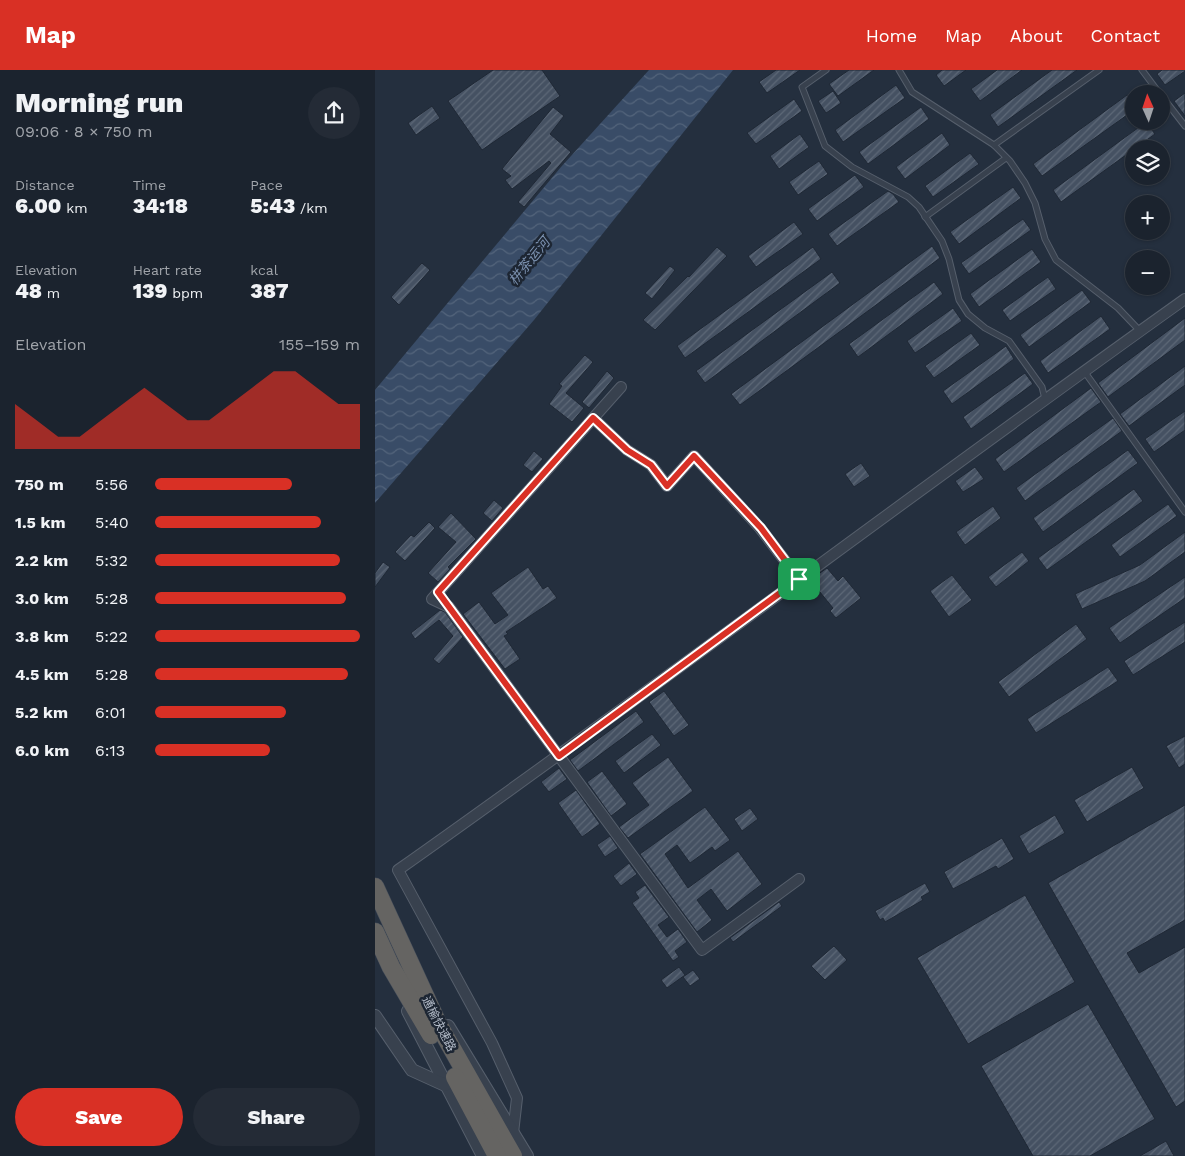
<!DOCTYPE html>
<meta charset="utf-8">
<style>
body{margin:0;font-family:"Work Sans","Noto Sans SC",sans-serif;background:#242b36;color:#f1f3f6;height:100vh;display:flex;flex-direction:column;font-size:19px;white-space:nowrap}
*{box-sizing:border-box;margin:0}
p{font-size:16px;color:#a0a4aa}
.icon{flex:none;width:28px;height:28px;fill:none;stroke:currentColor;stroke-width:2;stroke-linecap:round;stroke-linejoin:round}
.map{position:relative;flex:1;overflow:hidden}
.drawer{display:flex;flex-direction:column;background:#1b232e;width:375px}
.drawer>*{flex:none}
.needle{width:32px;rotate:357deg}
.tools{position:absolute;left:750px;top:15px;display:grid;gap:10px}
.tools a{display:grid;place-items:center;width:45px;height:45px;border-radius:50%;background:#1b232e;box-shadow:0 1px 4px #0004,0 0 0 1px #39404a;font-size:25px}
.pin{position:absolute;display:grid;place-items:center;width:42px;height:42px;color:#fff;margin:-21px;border-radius:10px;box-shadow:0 2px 8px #0006}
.round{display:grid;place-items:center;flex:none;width:52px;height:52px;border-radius:26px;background:#242b36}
.summary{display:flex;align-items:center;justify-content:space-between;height:85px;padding:0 15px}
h1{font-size:28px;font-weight:800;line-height:38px}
.stats{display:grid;grid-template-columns:repeat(3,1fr);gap:8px;height:85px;padding:5px 15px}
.stats div{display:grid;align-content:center}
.stats b{font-size:21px;font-weight:800}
.stats small{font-size:14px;font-weight:400}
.stats p{font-size:14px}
.chart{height:140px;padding:10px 15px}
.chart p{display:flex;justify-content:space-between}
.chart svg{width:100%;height:90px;margin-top:5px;fill:#d93025;opacity:.7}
.action{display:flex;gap:10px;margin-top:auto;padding:10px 15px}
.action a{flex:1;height:58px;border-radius:30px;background:#d93025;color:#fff;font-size:20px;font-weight:800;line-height:58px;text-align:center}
.action a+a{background:#242b36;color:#f1f3f6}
ul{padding:0 15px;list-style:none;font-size:16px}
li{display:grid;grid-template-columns:80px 60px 1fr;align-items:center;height:38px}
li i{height:12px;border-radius:6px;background:#d93025}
header{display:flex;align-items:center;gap:30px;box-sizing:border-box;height:70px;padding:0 25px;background:#d93025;color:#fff}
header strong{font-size:24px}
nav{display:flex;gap:28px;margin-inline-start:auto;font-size:18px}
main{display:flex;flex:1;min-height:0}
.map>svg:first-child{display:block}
.water{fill:url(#water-waves)}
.building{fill:url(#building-hatch);stroke:#1f2835}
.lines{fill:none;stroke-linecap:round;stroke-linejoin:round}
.service-casing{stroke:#565f6c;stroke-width:7}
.minor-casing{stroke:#565f6c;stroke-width:12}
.tertiary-casing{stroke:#565f6c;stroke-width:14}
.trunk-casing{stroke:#434c59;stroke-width:19}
.service{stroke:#38414e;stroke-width:5}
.minor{stroke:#38414e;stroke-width:10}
.tertiary{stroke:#38414e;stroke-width:12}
.trunk{stroke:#656462;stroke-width:18}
.route-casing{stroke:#fff;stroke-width:10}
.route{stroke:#d93025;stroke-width:6}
.labels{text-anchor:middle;stroke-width:5;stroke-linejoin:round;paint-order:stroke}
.street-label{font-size:12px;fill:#b4bcc9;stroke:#1d2633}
.water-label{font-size:14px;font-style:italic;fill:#7c92b1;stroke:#1d2633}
</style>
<header>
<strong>Map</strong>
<nav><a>Home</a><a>Map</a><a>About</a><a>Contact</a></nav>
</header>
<main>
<section class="drawer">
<div class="summary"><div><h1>Morning run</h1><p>09:06 · 8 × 750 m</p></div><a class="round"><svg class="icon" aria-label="share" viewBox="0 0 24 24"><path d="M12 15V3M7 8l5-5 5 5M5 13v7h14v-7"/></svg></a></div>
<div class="stats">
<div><p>Distance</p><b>6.00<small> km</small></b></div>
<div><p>Time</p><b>34:18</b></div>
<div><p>Pace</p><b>5:43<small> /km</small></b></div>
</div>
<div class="stats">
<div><p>Elevation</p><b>48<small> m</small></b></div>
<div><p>Heart rate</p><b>139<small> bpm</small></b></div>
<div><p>kcal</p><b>387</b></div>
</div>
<div class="chart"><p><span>Elevation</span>155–159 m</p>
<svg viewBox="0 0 160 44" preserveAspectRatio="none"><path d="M0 44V22L10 30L20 38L30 38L40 30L50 22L60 14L70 22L80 30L90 30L100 22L110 14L120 6L130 6L140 14L150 22L160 22V44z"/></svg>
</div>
<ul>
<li><b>750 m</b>5:56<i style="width:67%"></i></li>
<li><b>1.5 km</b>5:40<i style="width:81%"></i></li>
<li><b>2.2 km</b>5:32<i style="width:90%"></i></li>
<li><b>3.0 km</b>5:28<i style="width:93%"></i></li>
<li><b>3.8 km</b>5:22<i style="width:100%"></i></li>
<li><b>4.5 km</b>5:28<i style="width:94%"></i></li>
<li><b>5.2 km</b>6:01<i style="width:64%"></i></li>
<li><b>6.0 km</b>6:13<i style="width:56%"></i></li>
</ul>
<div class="action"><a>Save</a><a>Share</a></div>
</section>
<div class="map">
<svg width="810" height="1086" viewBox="0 0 810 1086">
<defs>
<pattern id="water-waves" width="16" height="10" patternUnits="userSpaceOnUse" patternTransform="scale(1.25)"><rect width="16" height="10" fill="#394c67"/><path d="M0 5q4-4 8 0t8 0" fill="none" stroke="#53647b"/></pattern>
<pattern id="building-hatch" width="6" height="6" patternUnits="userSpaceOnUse" patternTransform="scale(1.25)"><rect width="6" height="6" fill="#455162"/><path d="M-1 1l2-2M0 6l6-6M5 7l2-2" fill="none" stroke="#5d6877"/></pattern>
</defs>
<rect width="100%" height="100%" fill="#242f3e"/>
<path class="water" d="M274 0H358L159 250 0 433V320L186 97Z"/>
<g class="building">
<path d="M118 0H167L185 26 107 80 73 31Z"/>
<path d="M401 0H425L392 23 384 12Z"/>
<path d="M474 0H499L463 26 454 14Z"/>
<path d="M567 0H591L569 16 561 5Z"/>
<path d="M622 0H647L605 31 596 19Z"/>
<path d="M677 0H702L623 57 615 45Z"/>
<path d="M787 0H810V1L790 15 782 4Z"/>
<path d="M521 15 530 28 468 72 460 60Z"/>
<path d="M458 21 466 33 451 43 443 31Z"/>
<path d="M810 23V46L799 31Z"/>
<path d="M752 25 759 35V40L667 106 658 94Z"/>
<path d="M419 29 427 41 381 74 372 63Z"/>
<path d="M57 36 65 48 41 65 33 53Z"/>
<path d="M178 37 189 46 175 64 196 82 149 137 143 132 176 93 174 91 137 119 130 110 136 106 127 99Z"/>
<path d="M546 37 554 49 493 94 484 82Z"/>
<path d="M771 52 780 64 686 132 678 120Z"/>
<path d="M567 63 575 75 530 109 521 97Z"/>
<path d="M425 64 434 77 404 99 395 86Z"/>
<path d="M595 83 604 94 558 127 550 116Z"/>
<path d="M444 91 453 104 423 125 414 112Z"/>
<path d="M480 105 489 117 442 151 433 139Z"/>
<path d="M638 117 646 128 584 174 575 162Z"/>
<path d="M513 121 518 124 524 132 462 176 453 164Z"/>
<path d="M648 149 656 160 594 204 586 193Z"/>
<path d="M419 152 428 164 381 197 373 186Z"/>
<path d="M557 176 565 188 365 335 356 324Z"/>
<path d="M342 177 352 186 280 260 268 250 313 206 314 207Z"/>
<path d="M438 177 446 189 310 288 302 276Z"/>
<path d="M657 179 666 192 604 237 595 224Z"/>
<path d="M47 193 55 200 24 235 16 227Z"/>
<path d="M295 196 300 200 277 229 270 223Z"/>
<path d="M457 202 465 213 330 313 321 301Z"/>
<path d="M673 207 681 219 635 251 627 240Z"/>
<path d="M559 212 568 224 483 287 474 274Z"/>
<path d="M707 220 716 232 654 277 645 265Z"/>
<path d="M578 238 587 251 540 283 532 271Z"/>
<path d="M726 246 735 259 673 303 665 291Z"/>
<path d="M810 248V270L733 327 723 313Z"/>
<path d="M596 263 605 275 559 308 550 296Z"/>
<path d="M631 276 639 289 577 334 568 321Z"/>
<path d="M210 285 218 292 191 323 209 338 197 352 174 334 187 316 184 314Z"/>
<path d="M810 296V315L754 356 745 344Z"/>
<path d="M232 301 239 308 214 338 207 332Z"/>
<path d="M650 303 658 314 596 359 588 347Z"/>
<path d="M716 318 726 332 629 402 620 389Z"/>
<path d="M810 341V360L779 382 770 369Z"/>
<path d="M738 348 747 361 650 431 641 418Z"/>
<path d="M753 380 763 393 668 462 658 448Z"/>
<path d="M159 381 168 389 157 402 148 395Z"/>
<path d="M486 393 495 406 479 417 470 404Z"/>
<path d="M600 397 609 409 588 422 580 411Z"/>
<path d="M759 419 768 431 672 500 663 488Z"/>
<path d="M119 430 128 438 117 451 108 443Z"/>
<path d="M793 434 802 446 745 487 736 475Z"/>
<path d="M618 436 626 448 590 475 581 462Z"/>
<path d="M76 443 101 469 73 497 75 499 63 512 53 503 81 472 63 457Z"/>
<path d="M54 452 60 458 30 491 20 482 36 465 39 467Z"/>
<path d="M810 462V482L770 511 707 539 700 524 765 495Z"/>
<path d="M647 482 654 491 621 517 613 507Z"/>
<path d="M8 492 15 497 0 517V503Z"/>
<path d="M153 497 168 519 173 516 182 528 131 562 133 564 129 566 145 589 130 599 88 544 104 532 120 554 133 545 116 523Z"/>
<path d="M452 498 463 511 468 506 486 528 461 548 455 541 458 538 435 510Z"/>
<path d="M577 505 597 530 574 547 555 521Z"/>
<path d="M810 507V528L745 573 734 558Z"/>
<path d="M65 540 70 542 88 567 64 594 58 589 78 566 64 550 40 569 36 563Z"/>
<path d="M810 552V572L758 605 749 591Z"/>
<path d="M701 554 712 569 634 627 623 612Z"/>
<path d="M733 597 743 611 661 663 652 649Z"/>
<path d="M289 621 314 655 299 666 274 632Z"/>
<path d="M261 641 269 652 203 701 195 690Z"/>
<path d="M277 664 286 675 249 703 240 691Z"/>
<path d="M810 666V694L804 698 791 676Z"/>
<path d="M293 687 318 721 253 768 244 757 274 735 257 713Z"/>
<path d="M757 697 769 718 712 752 699 730Z"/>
<path d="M184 698 192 709 174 722 166 712Z"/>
<path d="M227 701 252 734 236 746 212 712Z"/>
<path d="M201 720 225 754 207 767 183 733Z"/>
<path d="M810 735V850L752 883 764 903 810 877V1031L801 1037 673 813Z"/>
<path d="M330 737 355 770 340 781 337 777 315 793 302 775 290 784 313 818 363 781 387 814 352 841 336 819 322 830 337 850 322 862 265 784Z"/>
<path d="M375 738 383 749 367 761 359 749Z"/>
<path d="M680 745 690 763 654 784 644 766Z"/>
<path d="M235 766 243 778 230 787 222 775Z"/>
<path d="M627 768 639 789 623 799 621 796 578 819 569 802Z"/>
<path d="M254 793 262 804 246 816 238 806Z"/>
<path d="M550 813 555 822 546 827 548 830 510 852 508 848 505 850 500 841Z"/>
<path d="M270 815 294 847 283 855 292 867 303 859 312 872 300 881 304 887 298 891 257 833 264 828 260 822Z"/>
<path d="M650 825 700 912 593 974 542 888Z"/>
<path d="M404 832 407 836 358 872 355 868Z"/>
<path d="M459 876 472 890 450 910 436 896Z"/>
<path d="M304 897 310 905 292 918 286 910Z"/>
<path d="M318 900 325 909 315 916 308 907Z"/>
<path d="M713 934 780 1049 715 1086H658L606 996Z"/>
<path d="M791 1071 799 1086H765Z"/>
</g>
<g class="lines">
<defs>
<g id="service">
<path d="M451 0 427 17 450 76 477 97 533 127 544 137 567 171 574 189 584 230 593 244 610 258 634 271 667 317 670 329"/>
<path d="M524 0 537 22 619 75 635 91 650 113 660 133 670 169 681 190 743 238 765 261"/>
<path d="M767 0 785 24"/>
<path d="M786 25 810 56"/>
<path d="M619 75 724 0"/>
<path d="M550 147 631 88"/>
<path d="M709 301 810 442"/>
</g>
<g id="minor">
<path d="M246 317 57 529 74 537 327 880 424 809"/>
<path d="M218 348 252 380 276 395 292 416 319 386 385 458 424 509"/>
<path d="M138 1063 142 1028 117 973 23 800C288 613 546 417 810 229"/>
</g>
<g id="tertiary">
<path d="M33 941 108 1086"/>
<path d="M0 946 37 1000 70 1015"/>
<path d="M73 956 152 1086"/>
</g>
<g id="trunk">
<path d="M0 817 62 952 138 1086"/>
<path d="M0 862 16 897 56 965"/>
<path d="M80 1007 122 1086"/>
</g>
</defs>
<use href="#service" class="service-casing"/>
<use href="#minor" class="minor-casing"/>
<use href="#tertiary" class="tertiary-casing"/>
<use href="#trunk" class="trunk-casing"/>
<use href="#service" class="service"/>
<use href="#minor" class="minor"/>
<use href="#tertiary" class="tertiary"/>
<use href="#trunk" class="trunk"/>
</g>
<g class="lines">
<defs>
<path id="route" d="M218 348 252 380 276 395 292 416 319 386 386 458 424 509 184 686 63 522Z"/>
</defs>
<use href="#route" class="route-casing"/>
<use href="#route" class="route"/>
</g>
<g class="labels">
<g class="street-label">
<text transform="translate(64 954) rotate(63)" y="4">通榆快速路</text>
</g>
<g class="water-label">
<text transform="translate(154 191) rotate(-51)" y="5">栟茶运河</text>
</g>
</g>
</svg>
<div class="tools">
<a><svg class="needle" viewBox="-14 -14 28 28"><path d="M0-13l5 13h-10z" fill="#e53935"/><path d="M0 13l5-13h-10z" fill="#a0a4aa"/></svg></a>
<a><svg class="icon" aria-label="layers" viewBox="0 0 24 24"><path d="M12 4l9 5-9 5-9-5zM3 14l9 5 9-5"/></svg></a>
<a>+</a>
<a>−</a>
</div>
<div class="pin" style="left:424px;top:509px;background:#1e9e55"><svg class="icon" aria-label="arrive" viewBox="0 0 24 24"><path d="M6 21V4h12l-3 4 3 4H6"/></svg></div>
</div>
</main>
